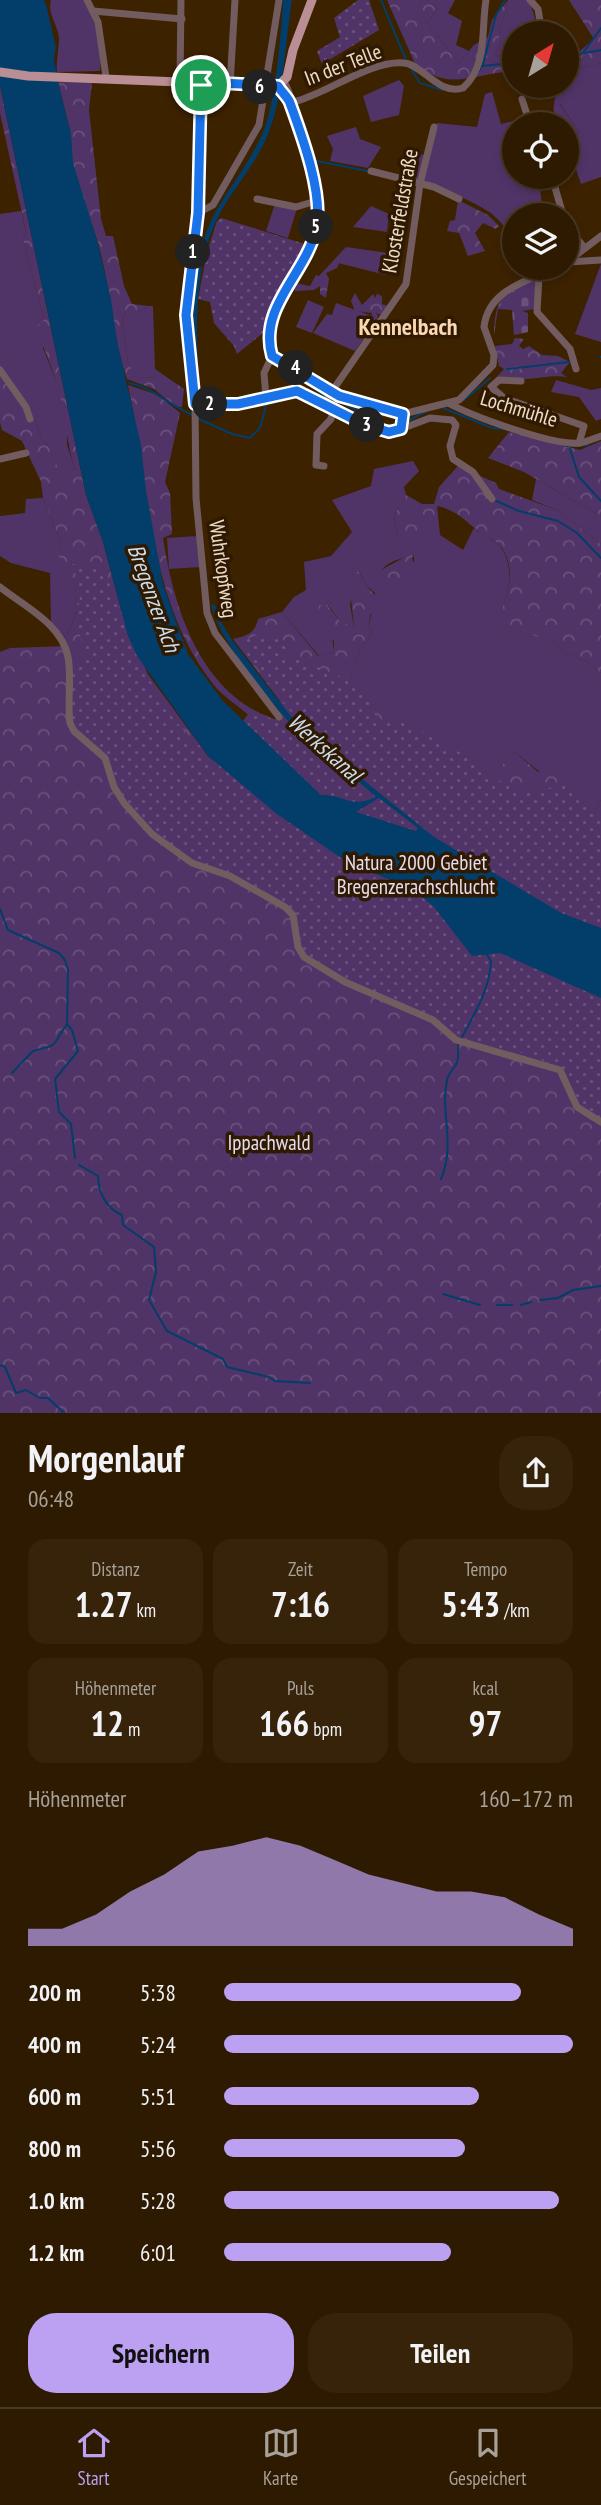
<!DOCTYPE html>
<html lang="de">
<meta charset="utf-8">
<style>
body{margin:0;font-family:"PT Sans Narrow",sans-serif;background:#36230a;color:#f1f3f6;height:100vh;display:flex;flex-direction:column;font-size:26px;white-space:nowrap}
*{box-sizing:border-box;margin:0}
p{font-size:23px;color:#a7a199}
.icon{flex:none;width:38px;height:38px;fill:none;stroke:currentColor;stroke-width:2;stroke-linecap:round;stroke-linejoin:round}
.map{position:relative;height:1413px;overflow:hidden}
.details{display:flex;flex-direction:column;background:#2e1a00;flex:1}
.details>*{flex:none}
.needle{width:46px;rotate:37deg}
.fabs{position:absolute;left:502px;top:21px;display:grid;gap:14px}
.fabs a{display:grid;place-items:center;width:77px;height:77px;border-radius:50%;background:#2e1a00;box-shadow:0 4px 10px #0003,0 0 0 2px #493822;font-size:35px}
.pin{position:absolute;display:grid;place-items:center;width:60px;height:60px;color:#fff;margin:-30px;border:4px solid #fff;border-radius:50%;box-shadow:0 2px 7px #0007}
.km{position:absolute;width:35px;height:35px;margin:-18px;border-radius:50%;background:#222;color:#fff;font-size:19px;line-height:35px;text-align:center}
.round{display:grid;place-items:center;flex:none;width:74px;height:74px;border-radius:28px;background:#36230a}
.overview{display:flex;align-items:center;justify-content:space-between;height:119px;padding:0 28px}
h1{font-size:38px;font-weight:700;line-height:52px}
.metrics{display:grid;grid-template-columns:repeat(3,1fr);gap:10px;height:119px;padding:7px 28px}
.metrics div{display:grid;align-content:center;border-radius:18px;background:#36230a;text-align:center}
.metrics b{font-size:35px;font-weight:700}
.metrics small{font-size:19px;font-weight:400}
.metrics p{font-size:19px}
.chart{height:196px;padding:14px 28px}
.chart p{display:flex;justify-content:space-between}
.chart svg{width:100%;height:126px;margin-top:7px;fill:#bca0f2;opacity:.7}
.button{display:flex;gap:14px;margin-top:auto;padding:14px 28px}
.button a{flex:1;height:80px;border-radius:28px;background:#bca0f2;color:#111;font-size:28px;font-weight:700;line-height:80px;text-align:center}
.button a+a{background:#36230a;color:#f1f3f6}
ul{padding:0 28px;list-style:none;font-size:23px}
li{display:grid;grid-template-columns:112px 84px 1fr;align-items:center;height:52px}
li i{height:18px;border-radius:9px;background:#bca0f2}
.tabs{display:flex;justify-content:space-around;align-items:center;height:98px;border-top:2px solid #493822;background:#2e1a00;font-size:19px;color:#a7a199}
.tabs a{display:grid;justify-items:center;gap:4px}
.tabs .active{color:#bca0f2}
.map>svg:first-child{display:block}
.green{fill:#513467}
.forest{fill:url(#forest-crowns)}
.cemetery{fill:url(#cemetery-stones)}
.park{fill:url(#park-dots)}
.water{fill:#033d69;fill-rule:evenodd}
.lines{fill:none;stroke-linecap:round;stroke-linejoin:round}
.stream{stroke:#033d69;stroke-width:2}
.minor{stroke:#725c5f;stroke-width:7}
.major{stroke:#ba8e95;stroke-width:9}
.route-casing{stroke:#fff;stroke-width:14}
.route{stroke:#1a73e8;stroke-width:9}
.labels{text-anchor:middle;stroke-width:7;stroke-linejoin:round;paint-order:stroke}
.street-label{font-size:21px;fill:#eedcca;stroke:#2f1a01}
.park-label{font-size:21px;fill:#e6dcf0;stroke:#2f1a01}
.water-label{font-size:23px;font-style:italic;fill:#cbdced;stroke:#2f1a01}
.quarter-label{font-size:24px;font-weight:bold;fill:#fbd8b2;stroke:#2f1a01}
</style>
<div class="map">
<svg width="601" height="1413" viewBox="0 0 601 1413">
<defs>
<pattern id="forest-crowns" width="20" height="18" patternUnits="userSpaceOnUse" patternTransform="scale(1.75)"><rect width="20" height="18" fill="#513467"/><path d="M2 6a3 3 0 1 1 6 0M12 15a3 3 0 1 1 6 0" fill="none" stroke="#6a517b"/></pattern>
<pattern id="cemetery-stones" width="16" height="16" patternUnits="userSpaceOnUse" patternTransform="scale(1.75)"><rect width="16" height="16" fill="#513467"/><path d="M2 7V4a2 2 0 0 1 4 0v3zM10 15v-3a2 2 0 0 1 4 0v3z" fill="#6a517b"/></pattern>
<pattern id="park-dots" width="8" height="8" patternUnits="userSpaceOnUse" patternTransform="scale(1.75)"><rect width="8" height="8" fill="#513467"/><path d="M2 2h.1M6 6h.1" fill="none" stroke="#6a517b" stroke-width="1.8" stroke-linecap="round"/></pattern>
</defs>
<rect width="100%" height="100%" fill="#3d2200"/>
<g class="green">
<path d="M51 0H84C97 21 102 46 100 71L57 72C56 60 59 49 59 38 58 24 47 14 51 0Z"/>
<path d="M426 0H455L448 13 462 21 456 45 469 51 459 63 427 23 438 8Z"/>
<path d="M508 0H529L540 33H514L513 73 495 54 501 45 499 34Z"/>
<path d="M601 63V177L581 184 567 143V139L579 132 560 104 572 70Z"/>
<path d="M399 80 404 86 399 115 371 122 363 96Z"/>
<path d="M492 92 501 124 521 119 523 124H514V177H532L541 182 547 179 550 187 540 190 543 210 539 215H514V236C506 230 500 220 491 213 465 196 434 186 404 178L411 152 428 156 437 123 477 127 485 94Z"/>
<path d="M356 127 360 139 381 147 368 168 330 161 333 149 327 136Z"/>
<path d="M275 204 297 208 288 238 266 231Z"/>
<path d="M371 206 389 214 387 232 353 227Z"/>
<path d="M21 211 26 232 23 239 44 320 43 348 58 386 67 425V445L75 469 60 474 49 446 41 438 35 420 0 372V214Z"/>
<path d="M346 247 388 253 386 275 338 263Z"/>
<path d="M601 264V342L575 334Z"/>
<path d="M308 300 324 307 312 333 296 327Z"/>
<path d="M336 303 378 318 355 351 313 333 327 314 332 315Z"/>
<path d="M148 306H153L155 369H151L156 377 138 378 133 375 128 363 122 319 126 312H139Z"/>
<path d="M556 380 591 390 601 388V419L596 421 579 397 551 392Z"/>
<path d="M413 461 419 471 404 487 406 495 394 516 397 534 408 549 407 557C394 560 381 565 377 578L414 562V551L427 535H440L463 550 474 528C481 535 492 538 498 544 518 566 508 601 495 623L558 643 562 652 586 661 601 673V800L597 809 587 810 515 752 495 773 481 772 460 755 409 728 386 720 373 710 369 696 356 687 351 677 360 649 373 632 369 626 375 593 366 585 359 571 350 604 354 628 340 621 328 605 334 652 319 656 282 612 294 597 306 590 304 562 331 556 352 532 332 500 371 486 374 469Z"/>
<path d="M536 479 601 516V544L557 510 532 500Z"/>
<path d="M43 498 61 543 60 557C80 580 83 614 64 638L51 623 50 573 11 563 0 556V516L25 513 26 499Z"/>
<path d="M198 536 200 567 169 569 167 538Z"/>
</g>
<g class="forest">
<path d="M387 0H426L438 8 427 23 459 63 474 45 488 37 492 20 508 0 499 34 501 45 495 54 514 73V83L504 72C484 74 462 83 442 78 434 77 424 70 416 66Z"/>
<path d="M569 0H601V63L572 70 567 83V62L594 39Z"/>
<path d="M58 82H92L89 110 101 219 106 236H113L124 286 132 304 148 306 139 312H126L122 319 128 363 138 378 156 377 150 369H155L184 389 182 407H176L154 389 127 379C112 336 111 288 98 243 89 212 66 165 71 134Z"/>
<path d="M0 86 86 495 103 542 128 636 144 669 208 756 265 804 601 998V1413H0V652L10 648 67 646 64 638C83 614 80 580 59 557L61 543 43 498 41 482 22 441 2 430 0 423V372L35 420 41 438 49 446 60 473 75 469C66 442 66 416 58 389 53 368 43 348 36 327L44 320 23 239 26 232 0 113Z"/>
<path d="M559 86H566L560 105 579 132 567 139V124H557C551 111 554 99 559 86Z"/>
<path d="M458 200 488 215 499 226 496 229 483 223 475 233 485 251 468 256 459 233 447 231 450 221 455 220Z"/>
<path d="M346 247 337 268 326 273 329 279 326 298 320 294V286L314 290 295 291V283L310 286 316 275 319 276Z"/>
<path d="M355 293 362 305 373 294 375 298 377 294 382 296V304L388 306 381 315 376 313 378 316 375 324 370 321 372 313 355 311 351 301Z"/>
<path d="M515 338 524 339 519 346 523 349 529 346 542 355 558 356 570 362 561 373 567 377C552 375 542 378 527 379 514 380 506 376 493 381L504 369 499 366 495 346 512 344Z"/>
<path d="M128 385 158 395 180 413 165 482 170 493 172 534 163 538C174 609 201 697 278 720L280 701 233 639C246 636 255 634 258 619L282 612 318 656 334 652V641C324 635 317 616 319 605H327L340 621 354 627 350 589 358 570 366 585 380 601 370 615 369 626 373 632 360 649 351 677C356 686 362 688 368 695 375 704 375 711 386 720 413 716 456 770 495 772L515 752 538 772 552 769C567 782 574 796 587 810L597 809 601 800V928L254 720C242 708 223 697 214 685 147 601 150 486 128 385Z"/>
<path d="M509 432 580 450 601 441V516L524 472 488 458Z"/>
<path d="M458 466 496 483 499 489 557 510 601 544V673L586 661 562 652 558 643 494 623C508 602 520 562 496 542 491 538 483 536 478 531 465 520 454 509 437 506L440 535H427L412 558 415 568 400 589 385 586 377 578 379 571 407 556V549L397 534 394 516 406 495 422 504H434L439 487Z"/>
</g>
<path class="cemetery" d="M532 280 536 282 535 309 522 311 528 313V332L514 335 512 310 498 309 494 335C495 298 501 296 532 280Z"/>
<g class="park">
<path d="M358 0H369L379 30 322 64 317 51 340 37 334 18Z"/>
<path d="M221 218 308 245 268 316 264 332 237 354 234 346 214 323 210 302 198 299 207 252 217 221Z"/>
<path d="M70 564 102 566 160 703 212 763 251 710 279 722 302 726 245 652V640L259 634 284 640 288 655 346 679 365 694 375 715 384 721H402L472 759 489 776 521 790 540 792 562 783 601 813V1120L578 1106 560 1067 522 1053H508L458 1039 397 1000 360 987 304 953 296 914C234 882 159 854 122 794 114 781 111 767 104 754 100 746 91 743 84 737 63 720 71 691 72 667L81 664 85 652 75 618 80 601 79 580Z"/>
</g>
<g class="water">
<path d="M0 0H44L46 4 56 47 54 58 58 82 71 134 73 163 97 240 111 299 117 341 141 445 146 491 163 584 175 619 188 654 223 701 321 795C348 795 349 809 376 797 356 778 331 761 310 743 280 716 219 643 211 604L215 605 221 622 232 640 290 715 320 745 434 837 561 913 601 928V998L500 953 472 956 434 907 415 891 344 860 277 814 208 756 137 656 128 636 103 542 86 495 0 86ZM379 798 418 828 416 831 356 812Z"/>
<path d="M283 0H292C285 44 284 96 267 137 255 165 233 189 219 215 195 262 196 322 198 373H194C192 320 190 259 216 211 232 183 254 157 265 127 276 97 281 33 283 0Z"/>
</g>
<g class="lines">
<g class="stream">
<path d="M381 0 407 62"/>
<path d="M585 53 601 50"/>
<path d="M483 64 496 15 505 0"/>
<path d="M567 64 583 53 601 28"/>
<path d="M410 67 420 83 442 90"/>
<path d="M479 71 482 66 501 64 514 72"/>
<path d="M312 160 367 171"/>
<path d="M509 231 514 234"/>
<path d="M600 357H601"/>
<path d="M507 369 569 362"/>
<path d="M129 383C154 388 169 405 192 415"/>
<path d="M302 389 327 397"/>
<path d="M282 390 297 388"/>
<path d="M332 398C351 405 378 425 393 427"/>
<path d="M464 400 490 378"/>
<path d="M443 408 492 428 503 429"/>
<path d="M197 418 232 434 250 438 260 428 267 402"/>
<path d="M401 424 427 411"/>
<path d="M566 446 588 445"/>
<path d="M570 449 579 477 601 501"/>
<path d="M494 500 519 511 558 521 577 533 601 558"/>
<path d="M0 909 8 930 59 953 65 960 68 970 67 1024 72 1030 78 1051 55 1079 59 1112 71 1124 75 1158"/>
<path d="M462 1037C475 1013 490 988 491 961L486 953"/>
<path d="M12 1073 33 1051C62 1044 50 1047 67 1024"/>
<path d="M79 1165 98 1176C98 1193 107 1209 122 1215L123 1225 154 1247 156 1272 149 1300 167 1331 223 1359 227 1367 269 1377 275 1381 310 1383"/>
<path d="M441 1179C456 1143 440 1115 447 1080 451 1064 460 1072 458 1045"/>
<path d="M443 1294 480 1305"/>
<path d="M540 1300 558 1298 573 1290 601 1286"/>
<path d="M497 1305H512"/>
<path d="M521 1305 531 1302"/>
<path d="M0 1365 5 1367 16 1393 26 1390 40 1398H48L64 1413"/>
</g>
<g class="minor">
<path d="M87 0 98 22 106 77"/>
<path d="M530 0 538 9 542 33"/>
<path d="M93 11 182 19"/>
<path d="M180 81 181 0"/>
<path d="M201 82 198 213 186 315 195 404 196 498 207 613 215 633 279 717"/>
<path d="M284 82C293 96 293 117 298 133 308 162 323 197 316 228 307 274 258 306 272 356L339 396 403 414 459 400 493 365 494 355 484 327C488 290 527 281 556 268"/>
<path d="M230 85 235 0"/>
<path d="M522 99 530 124"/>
<path d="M290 103C326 95 369 60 404 63 422 64 439 96 463 88 488 66 481 29 486 0"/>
<path d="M371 171 434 187 459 199"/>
<path d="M552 177 563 215"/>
<path d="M257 199 296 207 316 201"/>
<path d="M198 213 213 205 259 125 279 0"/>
<path d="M567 227 584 247"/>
<path d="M567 262 601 236"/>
<path d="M568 262 601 260"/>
<path d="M539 276 537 312 570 349 576 369"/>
<path d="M0 370 26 407 30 419"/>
<path d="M521 381 499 380 491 387 504 398 584 426 579 443"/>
<path d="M266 397 264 373 272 356"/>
<path d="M324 403 406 284 420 184 434 127"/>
<path d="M195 404H238L297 391 365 424 389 432 401 429 399 422 403 414"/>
<path d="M450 404C475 417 553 446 580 443 587 442 595 438 601 436"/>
<path d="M401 429 430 418 452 420 456 425 450 446 453 459 473 472 492 499"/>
<path d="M0 459 26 453"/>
<path d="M324 466 316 465 317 434 331 419 334 408"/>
<path d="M0 587C24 606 62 624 68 657 72 678 67 702 70 723L74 731 105 758 114 787 124 803 152 834 192 863 230 876 285 907 293 915 298 947 304 957 345 982 433 1020 456 1040 560 1070 577 1107 601 1122"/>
</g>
<path class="major" d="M0 72 28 76 278 86 287 77 293 50 312 0"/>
</g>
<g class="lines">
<defs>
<path id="route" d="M201 82 278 86C282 93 288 97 290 103 302 136 324 195 316 229 306 274 258 307 272 356L339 396 403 414 401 429 389 432 365 425 297 391 238 404H195L186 315 198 213Z"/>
</defs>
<use href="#route" class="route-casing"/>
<use href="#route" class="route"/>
</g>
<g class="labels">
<g class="street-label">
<text transform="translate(343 65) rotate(-21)" y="7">In der Telle</text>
<text transform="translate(400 211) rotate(-80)" y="7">Klosterfeldstraße</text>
<text transform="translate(519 409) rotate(17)" y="7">Lochmühle</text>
<text transform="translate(223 569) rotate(82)" y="7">Wuhrkopfweg</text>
</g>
<g class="park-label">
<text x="416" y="870">Natura 2000 Gebiet<tspan x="416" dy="24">Bregenzerachschlucht</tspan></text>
<text x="269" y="1150">Ippachwald</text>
</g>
<g class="water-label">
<text transform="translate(154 598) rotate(70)" y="8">Bregenzer Ach</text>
<text transform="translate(325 748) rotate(42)" y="8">Werkskanal</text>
</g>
<g class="quarter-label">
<text x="408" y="335">Kennelbach</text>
</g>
</g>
</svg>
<div class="fabs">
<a><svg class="needle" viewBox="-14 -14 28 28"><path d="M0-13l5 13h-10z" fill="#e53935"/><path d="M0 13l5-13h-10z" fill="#a7a199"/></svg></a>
<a><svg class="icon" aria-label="locate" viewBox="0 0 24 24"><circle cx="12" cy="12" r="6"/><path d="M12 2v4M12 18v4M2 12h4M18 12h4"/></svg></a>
<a><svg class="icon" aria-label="layers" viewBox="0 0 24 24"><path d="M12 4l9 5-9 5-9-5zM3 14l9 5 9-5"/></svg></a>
</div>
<div class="pin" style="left:201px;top:85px;background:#1e9e55"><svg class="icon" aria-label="arrive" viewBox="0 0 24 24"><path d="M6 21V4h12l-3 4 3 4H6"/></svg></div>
<b class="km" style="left:193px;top:252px">1</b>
<b class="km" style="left:210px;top:404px">2</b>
<b class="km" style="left:367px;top:425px">3</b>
<b class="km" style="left:296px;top:368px">4</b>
<b class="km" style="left:316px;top:227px">5</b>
<b class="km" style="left:260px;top:87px">6</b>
</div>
<section class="details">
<div class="overview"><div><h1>Morgenlauf</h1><p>06:48</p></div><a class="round"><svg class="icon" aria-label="share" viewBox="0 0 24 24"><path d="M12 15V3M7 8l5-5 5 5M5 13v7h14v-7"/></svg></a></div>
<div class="metrics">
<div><p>Distanz</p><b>1.27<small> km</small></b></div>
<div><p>Zeit</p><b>7:16</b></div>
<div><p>Tempo</p><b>5:43<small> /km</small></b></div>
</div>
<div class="metrics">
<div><p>Höhenmeter</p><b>12<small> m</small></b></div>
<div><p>Puls</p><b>166<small> bpm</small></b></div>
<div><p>kcal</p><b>97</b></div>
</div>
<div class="chart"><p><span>Höhenmeter</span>160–172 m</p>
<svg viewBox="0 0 160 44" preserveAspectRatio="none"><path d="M0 44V38L10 38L20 33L30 25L40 19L50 11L60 9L70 6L80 9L90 14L100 19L110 22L120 25L130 25L140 27L150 33L160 38V44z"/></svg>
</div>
<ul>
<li><b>200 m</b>5:38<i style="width:85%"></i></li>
<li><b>400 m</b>5:24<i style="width:100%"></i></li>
<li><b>600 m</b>5:51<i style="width:73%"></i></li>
<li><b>800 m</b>5:56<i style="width:69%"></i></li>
<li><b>1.0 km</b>5:28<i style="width:96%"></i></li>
<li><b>1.2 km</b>6:01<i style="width:65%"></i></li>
</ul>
<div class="button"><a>Speichern</a><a>Teilen</a></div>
</section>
<nav class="tabs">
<a class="active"><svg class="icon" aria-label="home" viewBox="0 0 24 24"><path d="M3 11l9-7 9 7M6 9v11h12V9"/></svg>Start</a>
<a><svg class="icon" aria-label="map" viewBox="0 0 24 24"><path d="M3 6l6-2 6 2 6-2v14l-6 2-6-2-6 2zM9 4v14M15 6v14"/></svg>Karte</a>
<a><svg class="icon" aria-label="saved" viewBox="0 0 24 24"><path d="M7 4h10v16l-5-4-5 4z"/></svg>Gespeichert</a>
</nav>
